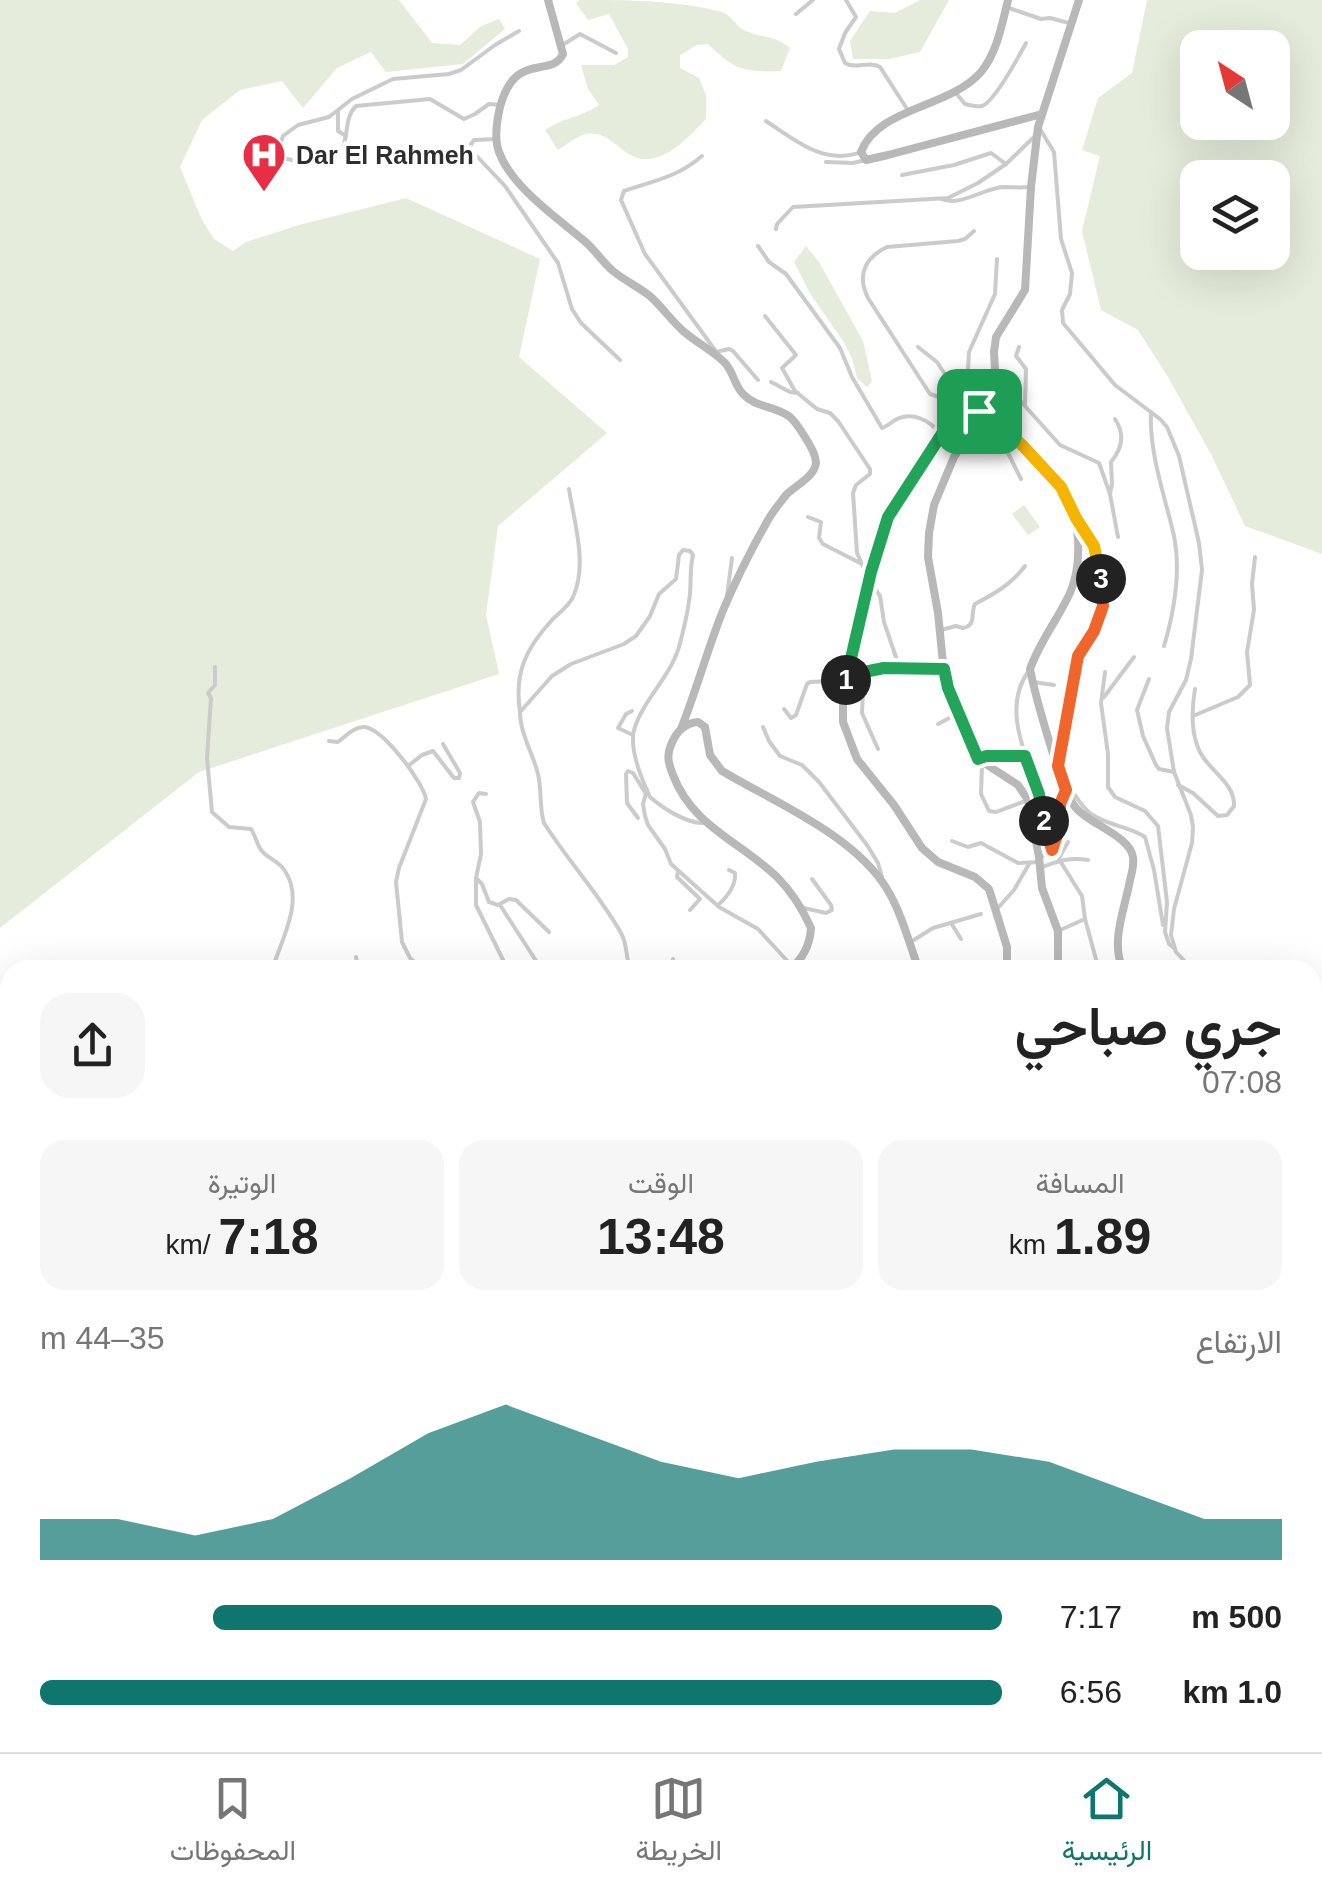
<!DOCTYPE html>
<html lang="ar">
<meta charset="utf-8">
<style>
body{margin:0;font-family:Helvetica,Vazirmatn,sans-serif;background:#f6f6f6;color:#222;direction:rtl;height:100vh;display:flex;flex-direction:column;font-size:38px;white-space:nowrap}
*{box-sizing:border-box;margin:0}
p{font-size:32px;color:#767676}
.icon{flex:none;width:55px;height:55px;fill:none;stroke:currentColor;stroke-width:2;stroke-linecap:round;stroke-linejoin:round}
.map{position:relative;flex:1;overflow:hidden;direction:ltr}
.panel{position:absolute;left:0px;top:960px;width:1322px;height:792px;display:flex;flex-direction:column;background:#fff;border-radius:30px 30px 0 0;box-shadow:0 10px 40px #0002;direction:rtl}
.panel>*{flex:none}
.needle{width:65px;rotate:324deg}
.controls{position:absolute;left:1180px;top:30px;display:grid;gap:20px}
.controls a{display:grid;place-items:center;width:110px;height:110px;border-radius:20px;background:#fff;box-shadow:0 10px 40px #0002;font-size:50px}
.pin{position:absolute;display:grid;place-items:center;width:85px;height:85px;color:#fff;margin:-42px;border-radius:20px;box-shadow:0 5px 15px #0006}
.km{position:absolute;width:50px;height:50px;margin:-25px;border-radius:50%;background:#222;color:#fff;font-size:28px;line-height:50px;text-align:center}
.round{display:grid;place-items:center;flex:none;width:105px;height:105px;border-radius:30px;background:#f6f6f6}
.head{display:flex;align-items:center;justify-content:space-between;height:170px;padding:0 40px}
h1{font-size:55px;font-weight:600;line-height:75px}
.figures{display:grid;grid-template-columns:repeat(3,1fr);gap:15px;height:170px;padding:10px 40px}
.figures div{display:grid;align-content:center;border-radius:25px;background:#f6f6f6;text-align:center}
.figures b{font-size:50px;font-weight:600}
.figures small{font-size:28px;font-weight:400}
.figures p{font-size:28px}
.chart{height:280px;padding:20px 40px}
.chart p{display:flex;justify-content:space-between}
.chart svg{width:100%;height:180px;margin-top:10px;fill:#0f766e;opacity:.7}
ul{padding:0 40px;list-style:none;font-size:32px}
li{display:grid;grid-template-columns:160px 120px 1fr;align-items:center;height:75px}
li i{height:25px;border-radius:12px;background:#0f766e}
.menu{display:flex;justify-content:space-around;align-items:center;height:140px;border-top:2px solid #e0e0e0;background:#fff;font-size:28px;color:#767676}
.menu a{display:grid;justify-items:center;gap:5px}
.menu .current{color:#0f766e}
.map>svg:first-child{display:block}
.green{fill:#e5ecdb;fill-rule:evenodd}
.lines{fill:none;stroke-linecap:round;stroke-linejoin:round}
.street{stroke:#cbcbcb;stroke-width:4}
.secondary{stroke:#b8b8b8;stroke-width:8}
.split-1-casing{stroke:#fff;stroke-width:20}
.split-2-casing{stroke:#fff;stroke-width:20}
.split-3-casing{stroke:#fff;stroke-width:20}
.split-4-casing{stroke:#fff;stroke-width:20}
.split-1{stroke:#22a559;stroke-width:12}
.split-2{stroke:#22a559;stroke-width:12}
.split-3{stroke:#f0652b;stroke-width:12}
.split-4{stroke:#f5b400;stroke-width:12}
.labels{text-anchor:middle;stroke-width:10;stroke-linejoin:round;paint-order:stroke}
.poi-label{font-size:25px;font-weight:bold;fill:#2e2e2e;stroke:#fff;text-anchor:start}
</style>
<div class="map">
<svg width="1322" height="1752" viewBox="0 0 1322 1752">
<rect width="100%" height="100%" fill="#fff"/>
<g class="green">
<path d="M0 0H399L432 43 460 45 481 26 499 19 505 29 463 64 386 72 371 52 337 68 303 108 282 81 240 90 202 120 180 167 202 220 214 239 233 251 246 242 299 225 406 198 540 259 519 357 607 433 498 526 486 615 499 674 199 772 0 928Z"/>
<path d="M579 0C627 0 676 0 722 12 732 16 736 27 746 31 763 39 772 34 790 48L781 71C743 72 736 71 708 44L697 45 680 55V68L699 78 706 95V119C687 139 657 173 627 153 614 144 604 131 586 134 577 136 566 145 558 150L545 130C564 117 580 118 599 105L588 89 581 65H614L628 57V49L609 14 588 20 576 3Z"/>
<path d="M920 0H949L920 52 889 59H853L850 41 870 11 895 13Z"/>
<path d="M1147 0H1322V554L1245 526 1212 456 1168 377 1138 330 1101 310 1082 231 1100 156 1082 150 1098 98 1132 73ZM1198 48H1272V122H1198ZM1198 178H1272V252H1198Z"/>
<path d="M806 246 819 262 863 341 872 381 867 387 857 378 852 358 843 341 811 295 794 262Z"/>
<path d="M1024 505 1040 527 1028 535 1012 514Z"/>
<path d="M5 1139H10V1245L0 1251V1142Z"/>
<path d="M10 1566V1742L28 1743 17 1752H0V1575Z"/>
<path d="M85 1743H141L148 1752H92Z"/>
<path d="M241 1743H312L314 1749 318 1748 317 1752H293L287 1748 284 1752H239Z"/>
<path d="M423 1743V1742L468 1743 466 1752H422Z"/>
<path d="M859 1743 850 1752H710L707 1743Z"/>
</g>
<g class="lines">
<g class="street">
<path d="M846 0 856 17 845 33 839 49 845 63C857 70 868 60 880 67L909 112"/>
<path d="M1006 7 1041 19 1050 18 1069 23"/>
<path d="M796 14 813 0"/>
<path d="M564 44 580 34 616 53"/>
<path d="M955 92 965 104C968 105 979 107 982 106 994 102 1019 56 1026 43"/>
<path d="M500 105 489 104 475 114 464 119 430 99 356 106C343 118 350 140 339 154L292 160 283 158 278 150 283 136 298 125 329 117 352 99 393 79 449 74 461 70 495 45 519 31"/>
<path d="M338 112V131L346 136"/>
<path d="M766 121C795 140 824 166 861 152"/>
<path d="M1040 129 1054 152 1061 239 1072 273 1070 294 1062 310 1063 323 1115 385 1160 419 1167 427 1179 456 1199 543 1202 570 1191 659 1186 680 1169 712 1167 728 1174 772 1191 815 1193 827 1192 843 1174 909 1171 935 1176 952 1193 970"/>
<path d="M496 139 474 140 471 144V150L505 186 558 263 572 309 581 323 620 360"/>
<path d="M702 156C678 177 653 181 624 191L621 200 645 254 715 350"/>
<path d="M826 162 853 163 866 160"/>
<path d="M902 175 954 165 991 153 1006 164"/>
<path d="M941 199C961 207 983 188 1004 187 1012 187 1020 188 1028 187"/>
<path d="M776 229 777 224 793 207 948 198 978 183 1006 164 1034 137"/>
<path d="M758 246 769 262 786 274 840 348 852 377 882 428C887 426 891 423 895 420 912 411 930 420 940 434"/>
<path d="M765 316 796 355 782 368 795 391 817 409 830 413 838 421 870 469V474L856 485 853 493 857 553 869 580 880 596 884 622 900 669"/>
<path d="M918 347 937 362 957 393"/>
<path d="M1019 347 1016 356 1026 369 1025 405"/>
<path d="M716 352 729 349 733 351 758 380"/>
<path d="M996 381H1000L1008 387 1060 445 1099 463 1110 494 1112 484 1111 462C1122 449 1125 434 1115 419"/>
<path d="M771 382 790 392 798 393"/>
<path d="M967 388 939 397 930 394 868 298C857 276 864 258 887 247L958 241 965 239 974 231"/>
<path d="M979 411 967 388 969 352 995 294 997 259"/>
<path d="M1151 412C1149 454 1165 496 1174 536 1181 571 1174 612 1164 646"/>
<path d="M1013 436 1006 449 1021 479"/>
<path d="M1110 494 1118 537"/>
<path d="M808 517 821 522 819 538 823 544 862 564"/>
<path d="M727 596 732 558"/>
<path d="M941 630 956 626 963 628C977 625 970 614 975 604 994 594 1012 584 1025 566"/>
<path d="M215 667V685L208 693 211 698 207 758 212 812 229 827 251 829C255 835 257 844 261 850 268 859 279 861 285 871 305 901 281 940 272 970"/>
<path d="M1028 672C1002 708 1026 755 1038 792 1044 812 1047 834 1053 854"/>
<path d="M1105 672 1101 703 1108 754V787L1115 797 1145 811 1158 826 1167 902 1165 932 1169 944 1174 948"/>
<path d="M864 674 862 713 878 749"/>
<path d="M1149 679 1137 710 1143 736 1156 765 1159 769 1174 772"/>
<path d="M1033 682 1054 685"/>
<path d="M1104 697 1134 657"/>
<path d="M784 709 791 718 796 715 807 684 810 682 852 680 869 671 884 668 910 670 944 669"/>
<path d="M632 711 626 714 618 728 633 735"/>
<path d="M520 712C514 673 526 648 552 620 559 613 569 606 573 597 588 565 574 522 569 489"/>
<path d="M1193 716 1238 697 1250 685 1247 652 1254 610 1252 584 1255 557"/>
<path d="M938 724 959 713"/>
<path d="M763 727 769 741 780 756 802 765 819 782 867 845 878 863 882 877"/>
<path d="M329 741 338 742C346 736 355 726 365 727 384 730 423 782 426 799L399 868 396 882 402 942 410 958 423 970"/>
<path d="M980 758 986 756H1025"/>
<path d="M1058 764 1077 660 1094 631 1103 606 1097 553 1090 537 1076 518"/>
<path d="M408 766 422 755 433 751 454 778H459L460 773 443 744"/>
<path d="M982 766 981 794 989 811 996 812 1028 800"/>
<path d="M1178 785 1193 793 1218 816 1227 815 1234 806C1235 780 1204 769 1197 745 1191 728 1192 707 1195 689"/>
<path d="M647 790 643 804 645 816 648 825 665 849 671 864 719 907 758 929 791 965"/>
<path d="M486 794 479 793 473 802 480 822 481 854 476 878V905L508 970"/>
<path d="M638 818 627 803 626 774 628 771 633 773 646 794"/>
<path d="M952 841 968 847 981 843 1018 863 1040 862"/>
<path d="M1052 850C1055 841 1060 832 1061 822 1062 807 1059 800 1070 788 1076 797 1082 807 1091 814 1108 826 1129 826 1145 837L1154 870 1163 925"/>
<path d="M1041 856 1051 854 1057 856 1082 896 1085 919 1099 970"/>
<path d="M1059 858 1068 842"/>
<path d="M1040 868C1057 861 1070 857 1088 860"/>
<path d="M678 871 677 877 700 899 690 910"/>
<path d="M476 878 482 884 489 902 498 905 509 899 516 900 549 932"/>
<path d="M500 905 542 970"/>
<path d="M718 905C727 897 736 885 735 873L729 870"/>
<path d="M804 908 826 913 832 910 831 905 812 879"/>
<path d="M997 909 1014 890 1029 864"/>
<path d="M951 923 961 939"/>
<path d="M1058 931 1085 919"/>
<path d="M909 943 933 928 981 914"/>
<path d="M356 957 358 970"/>
<path d="M673 959 672 966 674 970"/>
<path d="M631 970C625 958 628 945 621 933 599 894 568 861 544 823 539 807 542 791 538 774 533 754 520 733 520 712L552 676 571 664 624 644 636 636 650 616 659 594 676 579 679 555 683 550 690 551 693 555C689 571 692 586 689 601 687 617 683 632 679 647 670 677 643 700 634 730 629 750 642 780 650 797 664 809 687 824 705 823"/>
<path d="M856 970 864 964 869 970"/>
<path d="M1312 1188 1316 1190 1318 1197 1312 1207"/>
<path d="M1312 1242 1322 1261"/>
<path d="M0 1273 10 1268"/>
<path d="M0 1295 10 1292"/>
<path d="M0 1322 10 1318"/>
<path d="M1322 1322 1319 1335 1322 1352"/>
<path d="M0 1362 10 1358"/>
<path d="M0 1373H10"/>
<path d="M0 1405H10"/>
<path d="M1312 1432 1322 1422"/>
<path d="M1318 1435C1313 1457 1311 1475 1322 1496"/>
<path d="M1312 1532 1315 1544 1312 1554"/>
<path d="M1286 1743V1742"/>
<path d="M986 1750 1001 1749 1015 1742"/>
<path d="M199 1751 209 1742"/>
<path d="M235 1752 236 1742"/>
<path d="M376 1752 378 1742"/>
<path d="M414 1752 415 1750"/>
<path d="M553 1752 561 1742"/>
<path d="M620 1752 627 1742"/>
<path d="M1023 1752 1034 1742"/>
<path d="M1173 1752 1184 1742"/>
<path d="M1235 1752 1249 1742"/>
</g>
<g class="secondary">
<path d="M548 0 563 54C551 79 515 50 500 107 497 120 494 139 499 152 512 187 555 216 582 239 594 248 602 262 613 271 625 281 639 287 651 297 662 307 671 320 682 330 695 342 712 350 724 362 733 370 734 385 743 394 756 408 776 406 790 417 797 423 803 434 808 442 811 447 816 456 816 463 815 476 795 486 786 495 780 503 773 511 768 520 752 548 737 578 724 608 708 647 697 689 681 729"/>
<path d="M1008 0C1002 24 997 53 981 72 950 108 878 107 861 152L866 160 888 155 1042 114"/>
<path d="M977 413 959 417 947 426 893 507 883 531 843 690V722L857 759 894 805 922 848 938 862 975 877 989 889 1007 947V970"/>
<path d="M990 415 996 386 994 352 996 337 1025 290 1031 187 1038 127 1079 0"/>
<path d="M990 417C1030 451 1074 483 1078 539 1079 558 1078 575 1070 593 1058 619 1040 641 1030 669 1035 694 1061 791 1076 808 1089 824 1130 836 1133 857 1134 864 1132 873 1130 880 1125 909 1110 941 1123 970"/>
<path d="M976 422 954 457 934 505 929 533 928 557 938 613 944 673 978 759 1018 785 1028 800 1039 857 1042 888 1058 931V970"/>
<path d="M951 425 976 421 984 425 988 422 990 416"/>
<path d="M789 970C803 959 810 946 811 928 803 910 791 891 777 877 741 842 692 826 673 775 669 765 666 756 671 745 676 732 684 723 698 722L705 727 710 755 722 771C776 803 854 835 887 889 902 914 909 943 919 970"/>
<path d="M0 1526 10 1519"/>
<path d="M588 1752 593 1742"/>
</g>
</g>
<g class="lines">
<defs>
<path id="split-1" d="M846 680 871 572 888 517 947 426 959 417 979 411"/>
<path id="split-2" d="M846 680 869 671 884 668 944 669 948 688 978 759 986 756H1025L1039 794 1044 821"/>
<path id="split-3" d="M1044 821 1052 850 1060 826V804L1066 790 1058 766 1078 656 1094 631 1103 606 1101 579"/>
<path id="split-4" d="M979 411 992 397 990 416 1023 446 1061 487 1076 518 1094 546 1101 579"/>
</defs>
<use href="#split-1" class="split-1-casing"/>
<use href="#split-2" class="split-2-casing"/>
<use href="#split-3" class="split-3-casing"/>
<use href="#split-4" class="split-4-casing"/>
<use href="#split-1" class="split-1"/>
<use href="#split-2" class="split-2"/>
<use href="#split-3" class="split-3"/>
<use href="#split-4" class="split-4"/>
</g>
<defs>
<symbol id="hospital-pin" viewBox="-11 -11 22 30"><path d="M0 17L-7.5 6A9.5 9.5 0 1 1 7.5 6Z" fill="#e72e45" stroke="#fff"/><path d="M-5-5h3v3.5h4V-5h3V5h-3V1.5h-4V5h-3Z" fill="#fff"/></symbol>
</defs>
<g fill-rule="evenodd">
<use href="#hospital-pin" x="239" y="130" width="50" height="68"/>
</g>
<g class="labels">
<g class="poi-label">
<text x="296" y="164">Dar El Rahmeh</text>
</g>
</g>
</svg>
<div class="controls">
<a><svg class="needle" viewBox="-14 -14 28 28"><path d="M0-13l5 13h-10z" fill="#e53935"/><path d="M0 13l5-13h-10z" fill="#767676"/></svg></a>
<a><svg class="icon" aria-label="layers" viewBox="0 0 24 24"><path d="M12 4l9 5-9 5-9-5zM3 14l9 5 9-5"/></svg></a>
</div>
<div class="pin" style="left:979px;top:411px;background:#1e9e55"><svg class="icon" aria-label="arrive" viewBox="0 0 24 24"><path d="M6 21V4h12l-3 4 3 4H6"/></svg></div>
<b class="km" style="left:846px;top:680px">1</b>
<b class="km" style="left:1044px;top:821px">2</b>
<b class="km" style="left:1101px;top:579px">3</b>
<section class="panel">
<div class="head"><div><h1>جري صباحي</h1><p>07:08</p></div><a class="round"><svg class="icon" aria-label="share" viewBox="0 0 24 24"><path d="M12 15V3M7 8l5-5 5 5M5 13v7h14v-7"/></svg></a></div>
<div class="figures">
<div><p>المسافة</p><b>1.89<small> km</small></b></div>
<div><p>الوقت</p><b>13:48</b></div>
<div><p>الوتيرة</p><b>7:18<small> /km</small></b></div>
</div>
<div class="chart"><p><span>الارتفاع</span>35–44 m</p>
<svg viewBox="0 0 160 44" preserveAspectRatio="none"><path d="M0 44V34L10 34L20 38L30 34L40 24L50 13L60 6L70 13L80 20L90 24L100 20L110 17L120 17L130 20L140 27L150 34L160 34V44z"/></svg>
</div>
<ul>
<li><b>500 m</b>7:17<i style="width:82%"></i></li>
<li><b>1.0 km</b>6:56<i style="width:100%"></i></li>
</ul>
</section>
</div>
<nav class="menu">
<a class="current"><svg class="icon" aria-label="home" viewBox="0 0 24 24"><path d="M3 11l9-7 9 7M6 9v11h12V9"/></svg>الرئيسية</a>
<a><svg class="icon" aria-label="map" viewBox="0 0 24 24"><path d="M3 6l6-2 6 2 6-2v14l-6 2-6-2-6 2zM9 4v14M15 6v14"/></svg>الخريطة</a>
<a><svg class="icon" aria-label="saved" viewBox="0 0 24 24"><path d="M7 4h10v16l-5-4-5 4z"/></svg>المحفوظات</a>
</nav>
